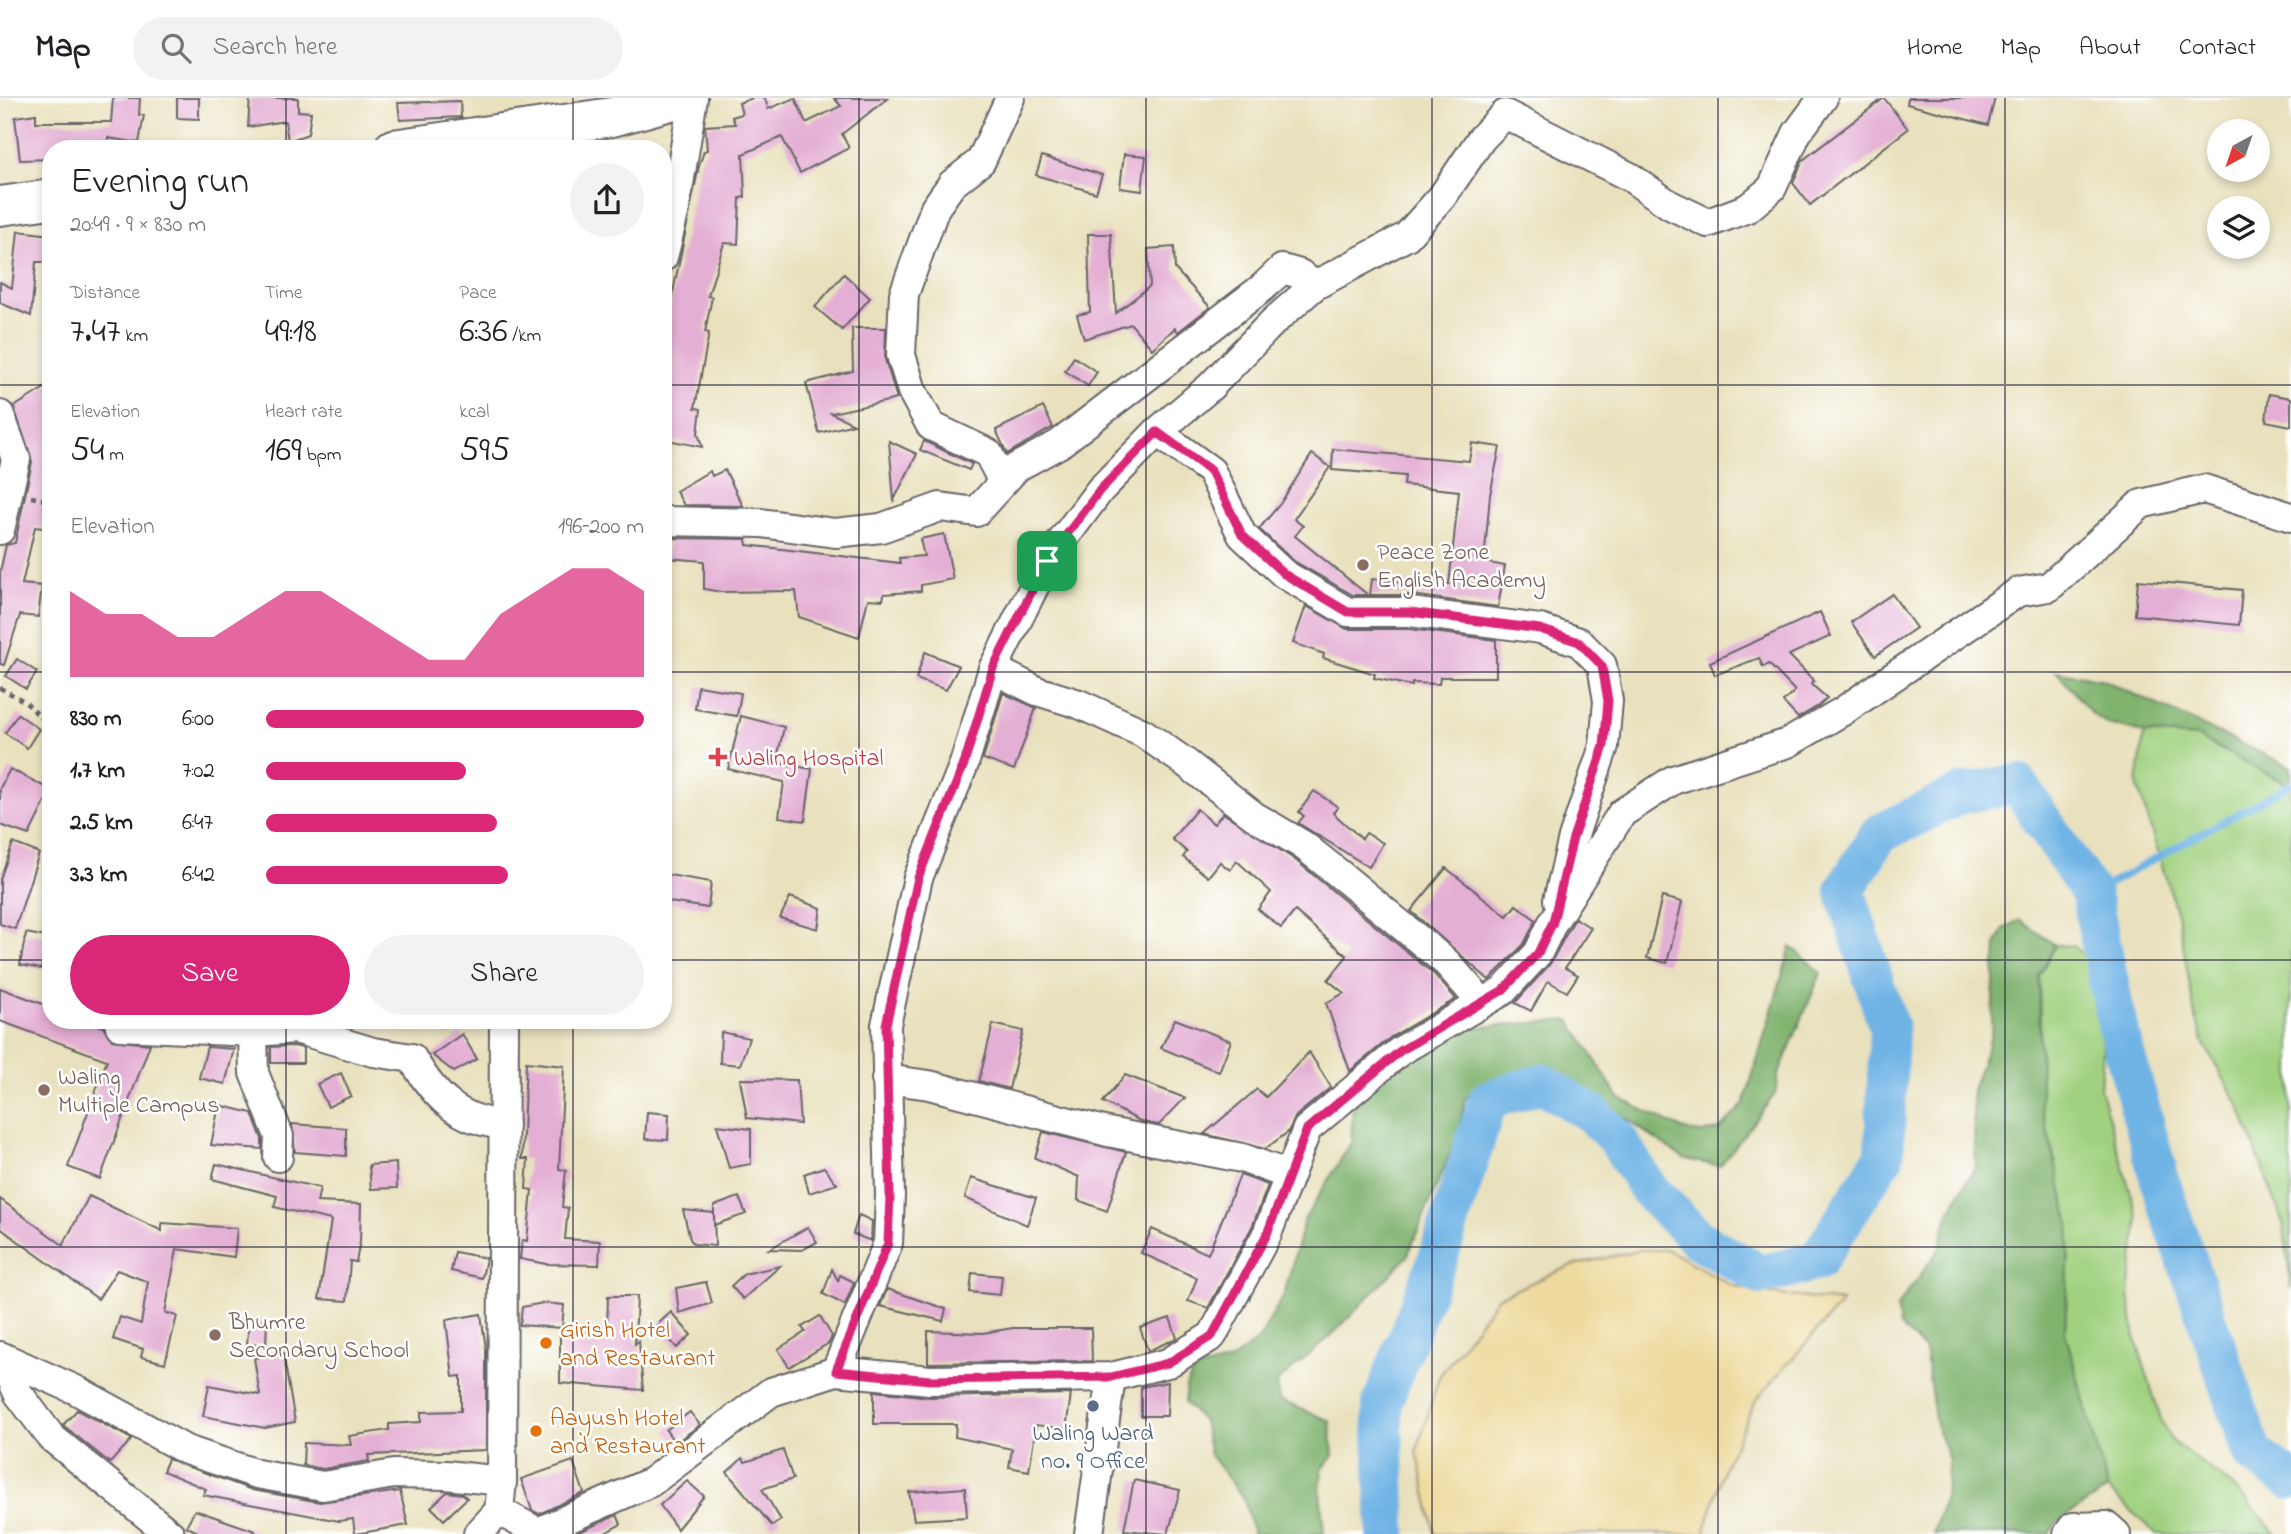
<!DOCTYPE html>
<meta charset="utf-8">
<style>
body{margin:0;font-family:"Indie Flower",sans-serif;background:#f2f2f2;color:#202124;height:100vh;display:flex;flex-direction:column;font-size:26px;white-space:nowrap}
*{box-sizing:border-box;margin:0}
p{font-size:23px;color:#757577}
.icon{flex:none;width:38px;height:38px;fill:none;stroke:currentColor;stroke-width:2;stroke-linecap:round;stroke-linejoin:round}
.map{position:relative;flex:1;overflow:hidden}
.drawer{position:absolute;left:42px;top:42px;width:630px;height:889px;display:flex;flex-direction:column;background:#fff;border-radius:28px;box-shadow:0 4px 10px #0003}
.drawer>*{flex:none}
.needle{width:46px;rotate:220deg}
.controls{position:absolute;left:2207px;top:21px;display:grid;gap:14px}
.controls a{display:grid;place-items:center;width:63px;height:63px;border-radius:50%;background:#fff;box-shadow:0 4px 10px #0003;font-size:35px}
.pin{position:absolute;display:grid;place-items:center;width:60px;height:60px;color:#fff;margin:-30px;border-radius:14px;box-shadow:0 4px 10px #0006}
.round{display:grid;place-items:center;flex:none;width:74px;height:74px;border-radius:37px;background:#f2f2f2}
.head{display:flex;align-items:center;justify-content:space-between;height:119px;padding:0 28px}
h1{font-size:38px;font-weight:600;line-height:52px}
.stats{display:grid;grid-template-columns:repeat(3,1fr);gap:10px;height:119px;padding:7px 28px}
.stats div{display:grid;align-content:center}
.stats b{font-size:35px;font-weight:600}
.stats small{font-size:19px;font-weight:400}
.stats p{font-size:19px}
.chart{height:196px;padding:14px 28px}
.chart p{display:flex;justify-content:space-between}
.chart svg{width:100%;height:126px;margin-top:7px;fill:#db2777;opacity:.7}
.action{display:flex;gap:14px;margin-top:auto;padding:14px 28px}
.action a{flex:1;height:80px;border-radius:42px;background:#db2777;color:#fff;font-size:28px;font-weight:600;line-height:80px;text-align:center}
.action a+a{background:#f2f2f2;color:#202124}
ul{padding:0 28px;list-style:none;font-size:23px}
li{display:grid;grid-template-columns:112px 84px 1fr;align-items:center;height:52px}
li i{height:18px;border-radius:9px;background:#db2777}
header{display:flex;align-items:center;gap:42px;box-sizing:border-box;height:98px;padding:0 35px;background:#fff;border-bottom:2px solid #e0e0e0}
header strong{font-size:33px}
nav{display:flex;gap:38px;margin-inline-start:auto;font-size:24px}
.search{width:490px;height:63px;background:#f2f2f2;display:flex;align-items:center;gap:18px;box-sizing:border-box;padding:0 24px;border-radius:38px;color:#757577;font-size:26px}
.map>svg:first-child{display:block}
.green{fill:#a1d180;stroke:#627a5e;stroke-width:2}
.forest{fill:#80b36e;stroke:#516a54;stroke-width:2}
.sand{fill:#eeda9e;stroke:#887e6c;stroke-width:2}
.lines{fill:none;stroke-linecap:round;stroke-linejoin:round}
.stream{stroke:#6fb4e5;stroke-width:7}
.river{stroke:#6fb4e5;stroke-width:40}
.building{fill:#e4afd4}
.minor-casing{stroke:#686568;stroke-width:32}
.highway-casing{stroke:#686568;stroke-width:42}
.path{stroke:#686568;stroke-width:4.5;stroke-dasharray:5 5;stroke-linecap:butt}
.minor{stroke:#fff;stroke-width:28}
.highway{stroke:#fff;stroke-width:38}
.route-casing{stroke:#fff;stroke-width:14}
.route{stroke:#db2777;stroke-width:9}
.grid{fill:none;stroke:#22223b;stroke-width:2;stroke-opacity:0.55}
.education-dot{fill:#8d6e63;stroke:#fff;stroke-width:2.5}
.health-dot{fill:#e0444e;stroke:#fff;stroke-width:2.5}
.food-dot{fill:#e8710a;stroke:#fff;stroke-width:2.5}
.service-dot{fill:#5c6f8a;stroke:#fff;stroke-width:2.5}
.labels{text-anchor:middle;stroke-width:5;stroke-linejoin:round;paint-order:stroke}
.education-label{font-size:24px;fill:#785e54;stroke:#fff;text-anchor:start}
.health-label{font-size:24px;fill:#be3a42;stroke:#fff;text-anchor:start}
.food-label{font-size:24px;fill:#c56008;stroke:#fff;text-anchor:start}
.service-label{font-size:24px;fill:#4e5e75;stroke:#fff}
</style>
<header>
<strong>Map</strong>
<div class="search"><svg class="icon" aria-label="search" viewBox="0 0 24 24"><circle cx="10" cy="10" r="6"/><path d="M15 15l6 6"/></svg>Search here</div>
<nav><a>Home</a><a>Map</a><a>About</a><a>Contact</a></nav>
</header>
<div class="map">
<svg width="2291" height="1436" viewBox="0 0 2291 1436">
<rect width="100%" height="100%" fill="#fff"/>
<filter id="ink" filterUnits="userSpaceOnUse"><feTurbulence type="fractalNoise" baseFrequency=".0143" numOctaves="2"/><feDisplacementMap in="SourceGraphic" scale="14" xChannelSelector="R" yChannelSelector="G"/><feConvolveMatrix kernelMatrix="1 2 1 2 8 2 1 2 1" color-interpolation-filters="sRGB"/></filter>
<filter id="wash" filterUnits="userSpaceOnUse"><feTurbulence type="fractalNoise" baseFrequency=".00686" numOctaves="4" result="noise"/><feDisplacementMap in="SourceGraphic" scale="28" xChannelSelector="R" yChannelSelector="G"/><feGaussianBlur stdDeviation="1.57" result="paint"/><feColorMatrix in="noise" values="0 0 0 0 0 0 0 0 0 0 0 0 0 0 0 0 0 1.4 0 .05"/><feComposite in="paint" operator="in"/></filter>
<g filter="url(#wash)">
<rect width="100%" height="100%" fill="#e9e1bd"/>
<g class="green">
<path d="M2144 635 2198 639 2291 688V1191L2284 1128 2240 1009 2203 944 2194 912 2179 823 2137 686Z"/>
<path d="M2055 847 2074 848 2086 860 2103 951 2100 990 2138 1120 2129 1197 2134 1235 2162 1325 2171 1342 2232 1387 2277 1436H2156L2108 1391 2065 1234 2070 1127 2041 1005 2039 878Z"/>
</g>
<g class="forest">
<path d="M2056 573 2104 582 2291 669V688L2198 639 2144 635 2108 626 2092 616Z"/>
<path d="M2020 822 2055 847 2039 878 2041 1005 2070 1127 2065 1234 2108 1391 2057 1424 2049 1436H1933L1945 1399 1949 1362 1936 1328 1925 1252 1900 1228 1897 1209 1939 1151 1949 1114 1976 1067 1972 992 1991 939 1996 847 2004 831Z"/>
<path d="M1791 848 1821 875 1778 977 1775 996 1720 1068 1684 1061 1568 980 1531 976 1478 989 1465 1001 1458 1037 1407 1159 1333 1236 1277 1284 1279 1302 1330 1323 1333 1358 1322 1372 1320 1391 1324 1436H1253L1244 1401 1210 1357 1203 1323 1185 1305 1186 1288 1194 1272 1230 1263 1259 1241 1284 1197 1304 1122 1351 1045 1353 1009 1373 980 1466 930 1570 922 1619 1000 1684 1032 1701 1035 1719 1032 1744 1006Z"/>
</g>
<path class="sand" d="M1640 1152H1668L1733 1188 1764 1195 1842 1204 1756 1302 1724 1369 1704 1436H1435L1417 1353 1439 1279 1498 1199 1570 1168Z"/>
<g class="lines">
<path class="stream" d="M2091 796 2291 686"/>
<path class="river" d="M1387 1436 1382 1305 1438 1160 1488 1002 1542 985 1592 1016 1617 1041 1649 1092 1699 1142 1761 1177 1817 1163 1884 1059 1889 931 1845 792 1879 736 1961 696 2018 686 2091 796 2118 930 2163 1093 2253 1356 2291 1382"/>
</g>
<g id="blocks">
<g class="building">
<path d="M113 0H140L139 17H144L139 45 108 40V50L51 51V61L20 62 15 19 36 16V24H111Z"/>
<path d="M177 0H199V21L177 20Z"/>
<path d="M250 0H298V13L311 14 308 36 288 43 285 23 248 29Z"/>
<path d="M753 0H765L768 11 795 0 806 25 841 8 834 0H888L842 36 849 50 800 75 782 39 743 56 745 99 740 100 738 146 724 145 708 198 712 199 705 234 709 235 695 310 701 311 698 335 702 349 663 341V243L699 68 704 53 707 52 705 28 735 26 732 19 742 16 739 5Z"/>
<path d="M1884 0 1908 31 1810 107 1793 85 1803 62Z"/>
<path d="M1908 0H1995L1988 27 1907 6Z"/>
<path d="M460 3 461 19 400 22 398 5Z"/>
<path d="M1124 56 1146 58 1142 93 1120 90Z"/>
<path d="M1042 58 1102 77 1096 95 1036 77Z"/>
<path d="M18 133 51 137V164H36L31 218 0 205V184L12 190Z"/>
<path d="M1088 136H1111L1116 215 1150 188 1148 151 1174 149 1175 171 1210 209 1178 234 1175 230 1152 251 1131 226 1084 241 1077 217 1090 214Z"/>
<path d="M844 176 870 200 842 232 815 209Z"/>
<path d="M852 230H886L885 261 897 301 831 315 854 326 819 335 806 285 853 273Z"/>
<path d="M1074 259 1097 274 1088 288 1065 273Z"/>
<path d="M51 286V369L44 410 51 412V431L35 429 22 486 42 488 38 519 20 517 4 567 0 566V474L6 447 15 445 32 364 14 309Z"/>
<path d="M2269 296 2291 300V328L2266 323Z"/>
<path d="M1043 309 1053 329 1007 356 996 332Z"/>
<path d="M889 343 917 356 894 402Z"/>
<path d="M924 343 972 366 969 372 920 352Z"/>
<path d="M1472 345 1500 349 1490 397 1484 464 1505 468 1498 509 1412 497H1370L1372 481 1424 487V484L1449 486 1459 393 1404 387 1405 378 1332 372 1333 351 1469 363Z"/>
<path d="M1312 356 1330 369 1294 421 1303 428 1295 438 1368 497H1353L1294 463 1259 431 1280 406Z"/>
<path d="M725 372 743 408 684 407 676 393 710 373 712 378Z"/>
<path d="M944 436 953 481 921 487V493L884 496 883 502 868 501 859 539 799 519 796 493 721 494 704 491V463L667 460 668 440 746 441 747 447 900 465 899 460 924 458 920 441Z"/>
<path d="M2138 482 2242 492 2239 527 2135 517Z"/>
<path d="M1892 496 1916 530 1875 558 1851 524Z"/>
<path d="M1306 508 1347 531H1409L1496 542V579H1440L1439 586 1412 585V588L1374 580 1375 576 1323 560 1324 556 1293 545Z"/>
<path d="M1820 514 1831 538 1789 557 1814 583 1811 586 1827 600 1818 608 1798 620 1783 604 1795 593 1769 566 1763 569 1759 560 1715 577 1710 564Z"/>
<path d="M925 554 959 568 946 592 916 581Z"/>
<path d="M17 561 37 574 26 591 6 578Z"/>
<path d="M698 588 741 595 737 618 695 611Z"/>
<path d="M1003 595 1036 610 1014 672 983 661Z"/>
<path d="M18 616 39 631 27 650 5 635Z"/>
<path d="M741 618 784 629 776 665 812 671 805 723 779 719 784 684 728 671Z"/>
<path d="M10 671 51 692 29 737 0 727V690Z"/>
<path d="M1314 693 1338 709 1333 715 1362 741 1366 735 1383 745 1369 769 1298 725 1304 718 1299 714Z"/>
<path d="M1197 711 1214 726 1223 715 1294 761 1435 877 1456 901 1391 939 1350 973 1326 905 1344 895 1328 882 1347 858 1295 813 1281 830 1258 811 1271 794 1237 763 1230 772 1220 764 1208 779 1183 759 1187 754 1172 741Z"/>
<path d="M13 745 39 755 15 831 0 826V781Z"/>
<path d="M1446 770 1507 818 1516 807 1536 822 1524 846 1489 882 1411 813Z"/>
<path d="M663 776 711 784 708 810 663 803Z"/>
<path d="M790 799 821 810 818 831 780 820Z"/>
<path d="M1662 799 1682 804 1667 865 1647 860Z"/>
<path d="M1575 820 1591 830 1565 870 1578 877 1567 894 1548 883 1531 913 1515 905 1550 866Z"/>
<path d="M26 835 46 839 41 871 20 867Z"/>
<path d="M0 890 51 909V922H86L104 929 112 942 150 946 100 1081 68 1069 107 962 0 923Z"/>
<path d="M1175 921 1231 943 1219 974 1161 950Z"/>
<path d="M993 926 1023 933 1009 991 979 983Z"/>
<path d="M721 934 749 940 740 967 720 965Z"/>
<path d="M462 936 477 961 454 974 432 957Z"/>
<path d="M294 948 303 950V965H271V949Z"/>
<path d="M207 949 234 951 225 986 199 980Z"/>
<path d="M1309 954 1331 989 1296 1018 1288 1034 1265 1051 1204 1036 1257 991 1266 999Z"/>
<path d="M526 964 564 968 559 1071 566 1072 562 1109 568 1110 565 1141 600 1143 599 1167 546 1166 520 1161 522 1142 527 1143 532 1092 526 1091 528 1061H522Z"/>
<path d="M341 975 351 998 328 1009 317 986Z"/>
<path d="M1125 977 1185 1000 1159 1027 1142 1024 1103 1004Z"/>
<path d="M740 981 797 982 800 1026 747 1020Z"/>
<path d="M219 1007 252 1015 262 1041V1051L211 1047Z"/>
<path d="M647 1014 669 1016 668 1042 645 1041Z"/>
<path d="M292 1026 346 1030V1058L295 1054Z"/>
<path d="M717 1027 751 1031V1066L729 1070Z"/>
<path d="M1043 1034 1126 1054 1107 1113 1078 1102 1079 1079 1035 1060Z"/>
<path d="M396 1065 397 1090 371 1091 369 1067Z"/>
<path d="M216 1066 320 1090 317 1104 361 1106 360 1143 356 1164 350 1163 347 1203 319 1201 331 1122 274 1109 277 1098 212 1081Z"/>
<path d="M824 1069 837 1086 809 1095 804 1076Z"/>
<path d="M1240 1077 1268 1087 1252 1129 1208 1210 1188 1203 1197 1180 1141 1155 1152 1131 1208 1156Z"/>
<path d="M971 1080 1036 1100 1027 1127 965 1100Z"/>
<path d="M89 1098 162 1133V1125L237 1130 234 1159 177 1151 165 1215 177 1218 165 1265 141 1259 143 1251 113 1241 120 1219 141 1226 148 1184 117 1172 98 1201 0 1130V1101L63 1147Z"/>
<path d="M739 1099 746 1116 714 1127V1108Z"/>
<path d="M683 1112 714 1115 715 1148 694 1146 690 1141Z"/>
<path d="M859 1117 872 1123 871 1143 853 1136Z"/>
<path d="M808 1129 817 1144 802 1152 769 1151Z"/>
<path d="M455 1154 486 1160 482 1180 451 1173Z"/>
<path d="M780 1168 743 1201 731 1188 744 1176Z"/>
<path d="M832 1171 838 1183 840 1177 854 1184 845 1207 823 1196Z"/>
<path d="M972 1175 1002 1178 1000 1197 970 1194Z"/>
<path d="M706 1184 712 1205 679 1215 676 1190Z"/>
<path d="M887 1191 946 1211 943 1223 880 1208Z"/>
<path d="M608 1198H637L635 1246 639 1243 643 1292 560 1285V1236L607 1233Z"/>
<path d="M543 1205 564 1207 562 1230 520 1227 522 1209Z"/>
<path d="M671 1214 691 1237 677 1250 657 1227Z"/>
<path d="M481 1216 486 1251V1352L368 1357 369 1363 323 1371 303 1367 304 1345 351 1347 349 1338 389 1332V1326L421 1324V1314L461 1313V1278L453 1279 446 1222Z"/>
<path d="M820 1218 832 1238 829 1245 789 1269 778 1251 805 1234 802 1229Z"/>
<path d="M1170 1220 1177 1240 1148 1253 1140 1230Z"/>
<path d="M249 1222 267 1223 266 1247 247 1246Z"/>
<path d="M1013 1230H1091L1092 1263 928 1265V1233L983 1235Z"/>
<path d="M283 1255 295 1324 265 1330 203 1318 209 1287 260 1297 254 1260Z"/>
<path d="M1168 1284 1167 1318H1141V1289Z"/>
<path d="M874 1293 930 1299 1071 1296 1066 1331 1036 1327 1029 1373 1009 1369 1012 1351 955 1339 956 1326H874Z"/>
<path d="M77 1312 132 1341 110 1365 63 1327Z"/>
<path d="M690 1314 700 1327 675 1345 666 1332Z"/>
<path d="M783 1352 793 1381 762 1391 781 1422 772 1428 727 1374 743 1360 745 1364Z"/>
<path d="M168 1361 252 1392 320 1404 400 1393 408 1427 355 1436 353 1421 339 1423 203 1397 206 1391 163 1373Z"/>
<path d="M573 1363 584 1395 539 1416 532 1412 521 1381Z"/>
<path d="M1134 1382 1180 1392 1168 1436 1124 1432Z"/>
<path d="M687 1383 704 1398 677 1431 660 1407Z"/>
<path d="M965 1390 967 1419 914 1422 909 1394Z"/>
<path d="M447 1394 463 1396 467 1400 444 1422 431 1409Z"/>
<path d="M195 1412 255 1433V1436H201L186 1428Z"/>
<path d="M617 1417 621 1426 603 1436H575Z"/>
</g>
</g>
</g>
<g filter="url(#ink)">
<use href="#blocks" fill-opacity="0" stroke="#686568" stroke-width="2"/>
<g class="lines">
<defs>
<g id="minor">
<path d="M663 159 675 111 693 0"/>
<path d="M0 317 16 361 0 432"/>
<path d="M1157 334 1211 373 1242 437 1284 476 1348 514H1410L1540 531 1579 544 1602 567 1608 603 1604 648 1573 740 1558 802"/>
<path d="M1003 384 988 355 931 328 912 293 901 257 904 196 935 110 952 86 981 63 1010 0"/>
<path d="M663 423 761 425 835 435 881 430 940 409 976 414 1017 369 1059 346 1262 190 1282 171 1300 176 1314 188"/>
<path d="M993 571 1037 593 1079 606 1143 635 1186 665 1254 718 1303 747 1348 783 1447 865 1482 905"/>
<path d="M120 928 253 934 296 931 373 954 412 960C435 999 457 1022 504 1027"/>
<path d="M253 934 254 975 279 1038 278 1059"/>
<path d="M886 981 929 987 1108 1034 1242 1060 1289 1077"/>
<path d="M0 1258 76 1292 186 1352 257 1376 323 1388 394 1376 446 1377 502 1383"/>
<path d="M2 1259 18 1295 51 1339 170 1436"/>
<path d="M836 1273 888 1145 890 1098 886 927 918 780 964 666 993 571 1047 463 1100 392 1157 334 1210 289 1273 224 1314 188 1407 138 1442 99 1481 41 1505 16 1630 79 1670 107 1708 125 1748 110 1772 90 1797 35 1823 0"/>
<path d="M499 1413 538 1434 651 1384 771 1294 836 1273 930 1282 1111 1279 1168 1265 1212 1238 1267 1136 1307 1031 1400 953 1503 893 1538 855 1553 824 1622 715 1673 682 1788 645 1843 613 2018 494 2049 489 2141 406 2204 391 2291 419"/>
<path d="M478 1436 499 1413 502 1383 504 922"/>
<path d="M1089 1436 1111 1279"/>
<path d="M2068 1436 2073 1429 2107 1428 2116 1436"/>
</g>
<g id="highway">
<path d="M393 51 612 19 681 0"/>
<path d="M0 108 51 101"/>
</g>
</defs>
<use href="#minor" class="minor-casing"/>
<use href="#highway" class="highway-casing"/>
<g class="path">
<path d="M31 399 51 403"/>
<path d="M0 590 24 603 51 629"/>
</g>
<use href="#minor" class="minor"/>
<use href="#highway" class="highway"/>
</g>
</g>
<g class="lines" filter="url(#ink)">
<defs>
<path id="route" d="M1157 334 1211 373 1242 437 1284 476 1348 514H1410L1540 531 1579 544 1602 568 1608 603 1604 648 1573 740 1553 824 1538 855 1503 892 1400 953 1307 1031 1267 1136 1212 1238 1168 1265 1111 1279 930 1282 836 1273 888 1145 890 1098 886 927 918 780 964 666 993 570 1047 463 1100 392Z"/>
</defs>
<use href="#route" class="route-casing"/>
<use href="#route" class="route"/>
</g>
<path class="grid" d="M286 0V51M573 0V51M859 0V1436M1146 0V1436M1432 0V1436M1718 0V1436M2005 0V1436M0 287H51M663 287H2291M0 574H51M663 574H2291M0 862H51M663 862H2291M286 922V1436M573 922V1436M0 1149H2291"/>
<g class="education-dot">
<circle cx="1363" cy="467" r="7"/>
<circle cx="44" cy="992" r="7"/>
<circle cx="215" cy="1237" r="7"/>
</g>
<path class="health-dot" d="M714.5 648.5h7v7h7v7h-7v7h-7v-7h-7v-7h7z"/>
<g class="food-dot">
<circle cx="546" cy="1245" r="7"/>
<circle cx="536" cy="1333" r="7"/>
</g>
<circle class="service-dot" cx="1093" cy="1308" r="7"/>
<g class="labels">
<g class="education-label">
<text x="1377" y="461">Peace Zone<tspan x="1377" dy="28">English Academy</tspan></text>
<text x="58" y="986">Waling<tspan x="58" dy="28">Multiple Campus</tspan></text>
<text x="229" y="1231">Bhumre<tspan x="229" dy="28">Secondary School</tspan></text>
</g>
<g class="health-label">
<text x="734" y="667">Waling Hospital</text>
</g>
<g class="food-label">
<text x="560" y="1239">Girish Hotel<tspan x="560" dy="28">and Restaurant</tspan></text>
<text x="550" y="1327">Aayush Hotel<tspan x="550" dy="28">and Restaurant</tspan></text>
</g>
<g class="service-label">
<text x="1093" y="1342">Waling Ward<tspan x="1093" dy="28">no. 9 Office</tspan></text>
</g>
</g>
</svg>
<div class="controls">
<a><svg class="needle" viewBox="-14 -14 28 28"><path d="M0-13l5 13h-10z" fill="#e53935"/><path d="M0 13l5-13h-10z" fill="#757577"/></svg></a>
<a><svg class="icon" aria-label="layers" viewBox="0 0 24 24"><path d="M12 4l9 5-9 5-9-5zM3 14l9 5 9-5"/></svg></a>
</div>
<div class="pin" style="left:1047px;top:463px;background:#1e9e55"><svg class="icon" aria-label="arrive" viewBox="0 0 24 24"><path d="M6 21V4h12l-3 4 3 4H6"/></svg></div>
<section class="drawer">
<div class="head"><div><h1>Evening run</h1><p>20:49 · 9 × 830 m</p></div><a class="round"><svg class="icon" aria-label="share" viewBox="0 0 24 24"><path d="M12 15V3M7 8l5-5 5 5M5 13v7h14v-7"/></svg></a></div>
<div class="stats">
<div><p>Distance</p><b>7.47<small> km</small></b></div>
<div><p>Time</p><b>49:18</b></div>
<div><p>Pace</p><b>6:36<small> /km</small></b></div>
</div>
<div class="stats">
<div><p>Elevation</p><b>54<small> m</small></b></div>
<div><p>Heart rate</p><b>169<small> bpm</small></b></div>
<div><p>kcal</p><b>595</b></div>
</div>
<div class="chart"><p><span>Elevation</span>196–200 m</p>
<svg viewBox="0 0 160 44" preserveAspectRatio="none"><path d="M0 44V14L10 22L20 22L30 30L40 30L50 22L60 14L70 14L80 22L90 30L100 38L110 38L120 22L130 14L140 6L150 6L160 14V44z"/></svg>
</div>
<ul>
<li><b>830 m</b>6:00<i style="width:100%"></i></li>
<li><b>1.7 km</b>7:02<i style="width:53%"></i></li>
<li><b>2.5 km</b>6:47<i style="width:61%"></i></li>
<li><b>3.3 km</b>6:42<i style="width:64%"></i></li>
</ul>
<div class="action"><a>Save</a><a>Share</a></div>
</section>
</div>
